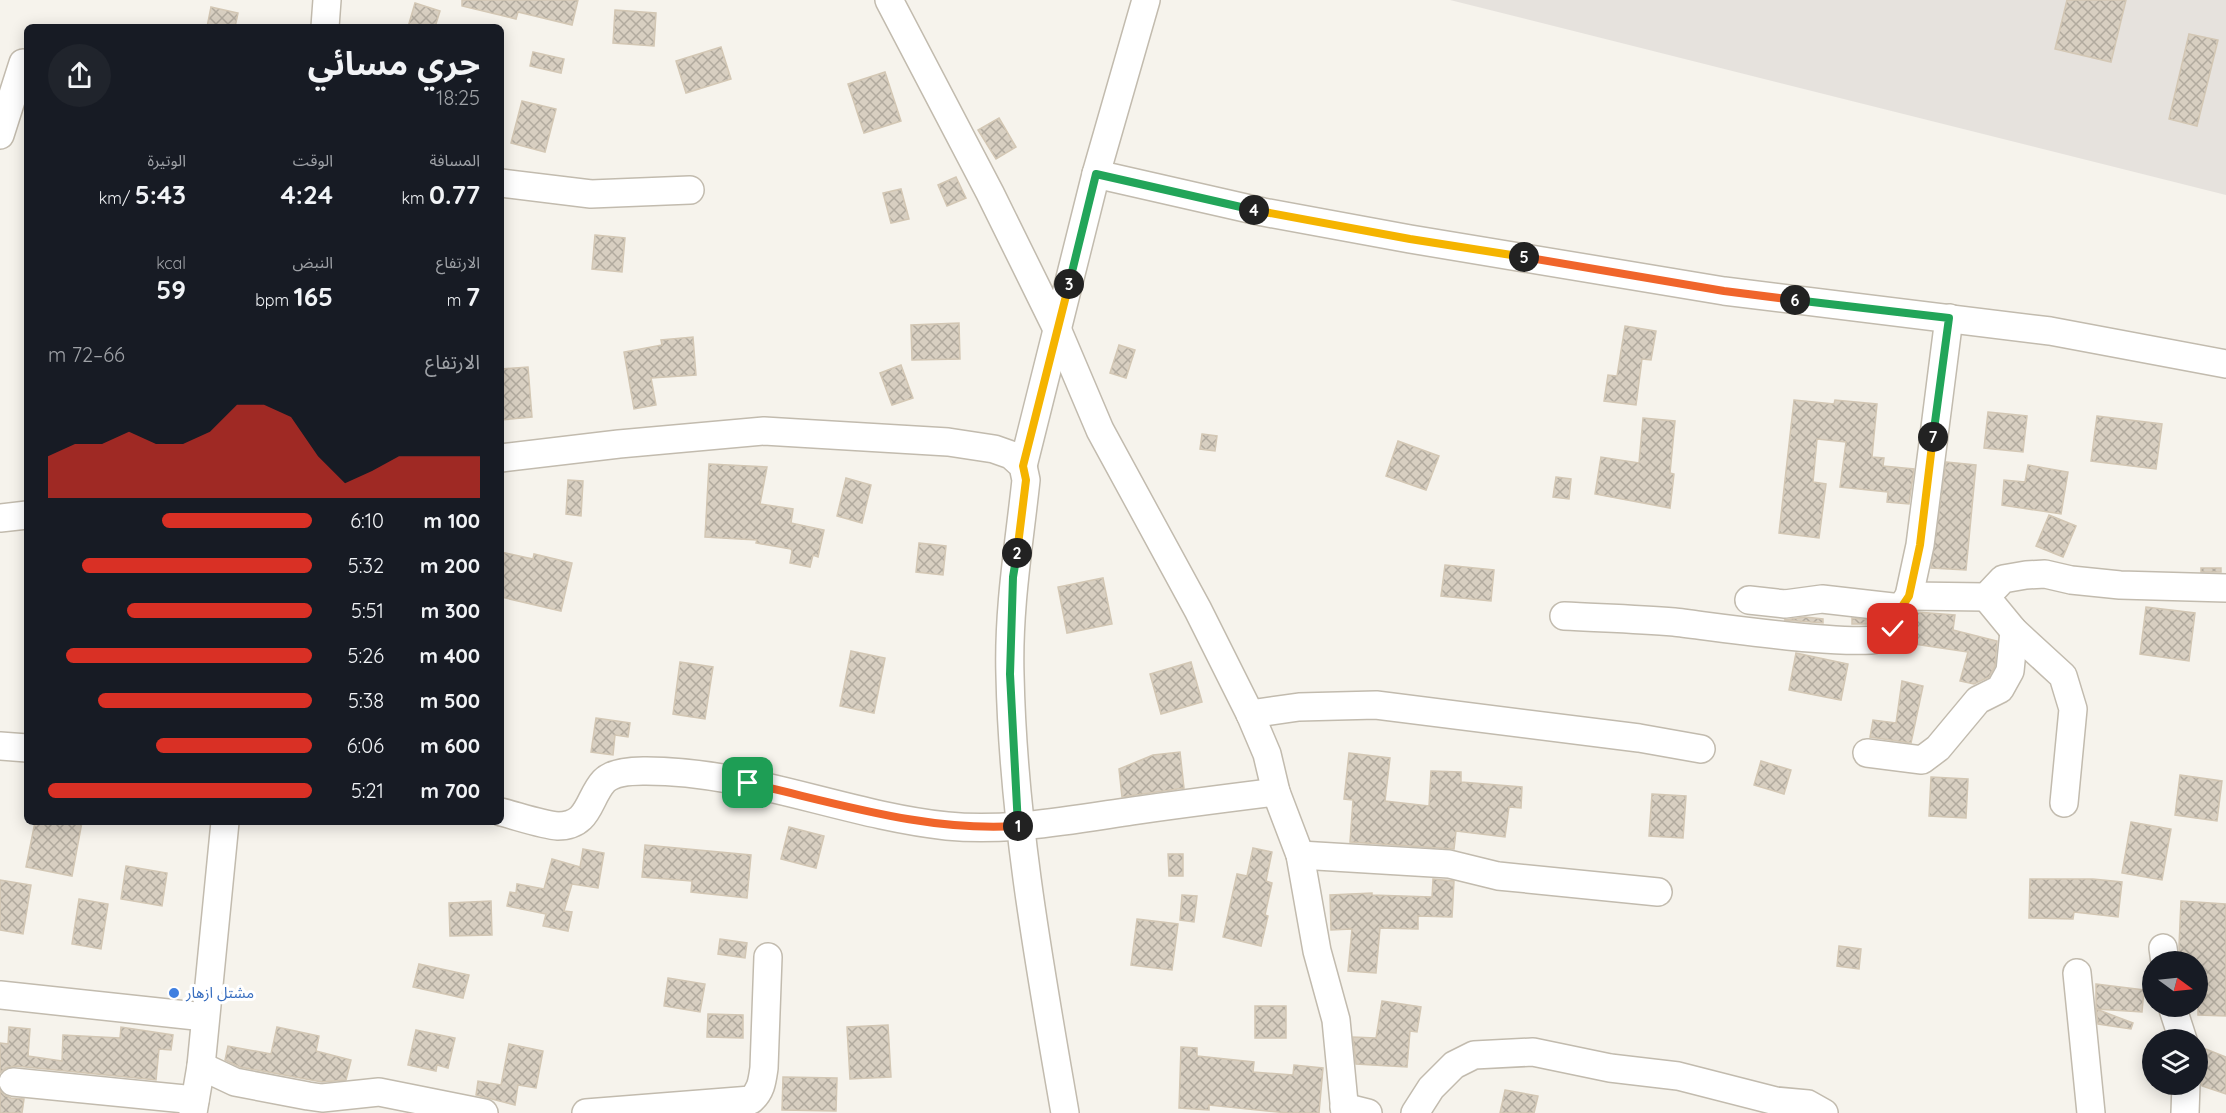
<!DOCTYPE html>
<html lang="ar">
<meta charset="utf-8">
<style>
body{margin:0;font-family:Quicksand,"Noto Sans Arabic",sans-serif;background:#20242c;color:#f1f3f6;direction:rtl;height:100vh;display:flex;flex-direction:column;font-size:22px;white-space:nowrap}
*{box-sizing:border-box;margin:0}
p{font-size:20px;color:#9ea1a6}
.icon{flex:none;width:33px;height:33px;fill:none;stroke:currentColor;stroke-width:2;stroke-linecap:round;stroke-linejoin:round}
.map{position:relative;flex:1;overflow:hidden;direction:ltr}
.drawer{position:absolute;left:24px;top:24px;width:480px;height:801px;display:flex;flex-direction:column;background:#171b24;border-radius:9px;box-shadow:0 3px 15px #0003;direction:rtl}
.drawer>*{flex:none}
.needle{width:39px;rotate:105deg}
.fabs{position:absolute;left:2142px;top:951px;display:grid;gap:12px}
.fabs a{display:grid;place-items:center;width:66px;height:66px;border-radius:50%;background:#171b24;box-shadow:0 3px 15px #0003;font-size:30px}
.pin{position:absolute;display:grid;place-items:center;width:51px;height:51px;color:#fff;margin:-26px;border-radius:12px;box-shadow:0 3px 9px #0006}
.km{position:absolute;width:30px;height:30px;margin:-15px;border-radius:50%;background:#222;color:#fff;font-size:16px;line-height:30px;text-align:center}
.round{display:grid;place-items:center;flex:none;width:63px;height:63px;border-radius:32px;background:#20242c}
.summary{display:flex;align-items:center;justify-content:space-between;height:102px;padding:0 24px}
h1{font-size:33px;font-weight:700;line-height:45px}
.metrics{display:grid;grid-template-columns:repeat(3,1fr);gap:9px;height:102px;padding:6px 24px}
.metrics div{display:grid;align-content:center}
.metrics b{font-size:26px;font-weight:700}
.metrics small{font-size:16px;font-weight:400}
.metrics p{font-size:16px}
.chart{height:168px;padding:12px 24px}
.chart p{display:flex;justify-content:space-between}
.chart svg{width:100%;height:108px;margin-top:6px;fill:#d93025;opacity:.7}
ul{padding:0 24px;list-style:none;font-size:20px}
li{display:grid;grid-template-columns:96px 72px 1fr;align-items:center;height:45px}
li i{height:15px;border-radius:8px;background:#d93025}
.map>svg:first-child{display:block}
.industrial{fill:#e6e2dd}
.building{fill:url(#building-cross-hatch);stroke:#d3c7b4;stroke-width:1.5}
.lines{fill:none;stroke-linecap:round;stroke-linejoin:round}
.minor-casing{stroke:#c2bbae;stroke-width:30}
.minor{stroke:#fff;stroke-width:27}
.split-1-casing{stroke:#fff;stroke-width:12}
.split-2-casing{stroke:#fff;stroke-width:12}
.split-3-casing{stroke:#fff;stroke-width:12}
.split-4-casing{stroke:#fff;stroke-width:12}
.split-5-casing{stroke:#fff;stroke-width:12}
.split-6-casing{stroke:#fff;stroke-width:12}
.split-7-casing{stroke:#fff;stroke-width:12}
.split-8-casing{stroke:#fff;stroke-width:12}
.split-1{stroke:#f0652b;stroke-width:8}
.split-2{stroke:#22a559;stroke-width:8}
.split-3{stroke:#f5b400;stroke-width:8}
.split-4{stroke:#22a559;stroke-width:8}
.split-5{stroke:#f5b400;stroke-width:8}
.split-6{stroke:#f0652b;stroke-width:8}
.split-7{stroke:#22a559;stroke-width:8}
.split-8{stroke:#f5b400;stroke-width:8}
.shop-dot{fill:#3f7fe0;stroke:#fff;stroke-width:2}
.labels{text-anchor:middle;stroke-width:6;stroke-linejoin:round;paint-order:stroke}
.shop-label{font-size:15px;fill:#366cbe;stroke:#fff;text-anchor:start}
</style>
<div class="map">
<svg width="2226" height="1113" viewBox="0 0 2226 1113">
<defs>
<pattern id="building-cross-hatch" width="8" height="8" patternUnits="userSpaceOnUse" patternTransform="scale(1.5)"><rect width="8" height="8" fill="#d8cfc1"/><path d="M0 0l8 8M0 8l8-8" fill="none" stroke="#b1aa9e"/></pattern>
</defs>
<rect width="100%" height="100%" fill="#f6f3ec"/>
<path class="industrial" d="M1450 0H2226V195Z"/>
<g class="building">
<path d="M462 0H578L572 25 518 12 516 19 462 6Z"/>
<path d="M2067 0H2126L2111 62 2055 49Z"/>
<path d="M415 3 440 11 435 27H408Z"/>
<path d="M211 7 238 13 235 27H207Z"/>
<path d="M615 10 656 13 654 46 613 43Z"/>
<path d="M2189 34 2218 40 2197 126 2169 119Z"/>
<path d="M721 47 731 79 686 93 676 61Z"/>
<path d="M533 52 564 59 561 73 530 66Z"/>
<path d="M885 72 901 121 864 133 848 84Z"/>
<path d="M522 101 556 109 545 152 511 143Z"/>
<path d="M999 118 1016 147 996 159 978 130Z"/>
<path d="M956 177 966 198 947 206 938 185Z"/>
<path d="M901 189 909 219 891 223 883 193Z"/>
<path d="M595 235 625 238 622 272 592 269Z"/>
<path d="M959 323 960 359 912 360 911 325Z"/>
<path d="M1625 326 1656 331 1651 360 1642 359 1636 405 1604 401 1608 375 1617 376Z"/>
<path d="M693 337 696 375 651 378 656 405 634 409 624 352 662 345 661 340Z"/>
<path d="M1119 345 1135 350 1126 378 1110 373Z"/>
<path d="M901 365 913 398 892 405 880 373Z"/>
<path d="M528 367 532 417 501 420V369Z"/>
<path d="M1794 400 1834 404 1835 400 1877 404 1872 457 1884 458 1883 466 1914 469 1909 504 1887 502 1888 492 1840 487 1846 442 1817 439 1813 482 1826 484 1819 538 1779 533Z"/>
<path d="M1988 412 2027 416 2023 452 1984 448Z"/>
<path d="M2097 416 2162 424 2156 469 2091 461Z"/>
<path d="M1643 418 1675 421 1670 473 1674 474 1670 508 1595 494 1601 457 1639 463Z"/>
<path d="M1202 434 1217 436 1215 451 1200 449Z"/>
<path d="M1398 441 1439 456 1426 490 1386 476Z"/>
<path d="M1946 462 1976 465 1966 570 1931 568Z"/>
<path d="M709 464 767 467 760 504 793 509 791 523 824 530 818 557 813 555 810 567 790 563 792 551 791 549 756 543 757 540 705 537Z"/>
<path d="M2028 465 2068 472 2061 514 2002 505 2004 480 2025 482Z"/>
<path d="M1556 477 1571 479 1569 499 1553 497Z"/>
<path d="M846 478 871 485 862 523 837 516Z"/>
<path d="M568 480 583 481 581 516 566 514Z"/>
<path d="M2049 515 2076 526 2063 557 2036 546Z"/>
<path d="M919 543 946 546 943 575 916 572Z"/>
<path d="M501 552 533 559 534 554 572 563 561 611 501 597Z"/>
<path d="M1445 565 1494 570 1491 601 1441 596Z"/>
<rect x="2201" y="568" width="20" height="4"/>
<path d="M1103 578 1112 624 1067 633 1058 587Z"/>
<path d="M2146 607 2195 613 2189 661 2140 654Z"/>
<path d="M1917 612 1955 615 1953 630 1997 641 1995 666 1989 677 1974 684 1960 681 1968 652 1908 643 1909 631Z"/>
<path d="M1805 617 1823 619V623L1784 620Z"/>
<path d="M1852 618 1879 621 1872 624H1852Z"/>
<path d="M851 651 885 658 874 713 840 706Z"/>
<path d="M1796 653 1848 664 1841 700 1789 690Z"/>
<path d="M680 662 713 667 705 719 673 714Z"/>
<path d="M1191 662 1202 702 1161 714 1150 674Z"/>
<path d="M1902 681 1923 686 1911 743 1870 737 1873 720 1896 723Z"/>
<path d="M596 718 630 723 628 737 615 735 613 755 591 752Z"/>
<path d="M1180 752 1184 788 1122 797 1119 769 1153 755Z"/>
<path d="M1349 753 1390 758 1385 801 1429 806 1431 771 1461 772V782L1522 787 1521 808 1509 807 1505 837 1456 831 1454 849 1350 842 1353 800 1344 799Z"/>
<path d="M1761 761 1791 770 1784 794 1754 785Z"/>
<path d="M2180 775 2222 781 2217 821 2175 815Z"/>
<path d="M1931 777 1968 779 1966 818 1929 816Z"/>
<path d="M1652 794 1686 796 1683 838 1649 836Z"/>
<path d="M35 822H82L72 876 26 867Z"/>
<path d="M2131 822 2171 829 2162 880 2122 873Z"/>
<path d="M789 827 824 836 816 868 781 859Z"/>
<path d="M645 845 751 855 747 898 691 892 692 881 642 877Z"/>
<path d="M1253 848 1272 852 1266 881 1272 883 1265 915 1268 916 1261 946 1223 937 1237 874 1247 876Z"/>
<path d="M583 849 604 853 598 888 572 884 564 911 572 912 568 931 543 926 546 914 507 906 510 892 516 893 517 884 544 889 552 859 580 867Z"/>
<path d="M1168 854H1183V876H1169Z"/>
<path d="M126 866 167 873 162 906 121 899Z"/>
<path d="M1433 879 1454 881 1452 917 1418 916V929L1380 928 1376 973 1348 971 1352 929 1331 930 1330 895 1372 893V895L1432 897Z"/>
<path d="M2030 879H2093L2122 882 2118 917 2074 912 2073 919 2029 918Z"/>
<path d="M0 880 31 885 23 934 0 930Z"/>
<path d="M1182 895 1197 896 1194 922 1180 920Z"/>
<path d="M79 899 108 904 101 949 72 944Z"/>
<path d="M491 901 492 935 450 936 449 903Z"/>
<path d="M2181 901 2226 904V1016L2198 1015V962H2180L2179 946Z"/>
<path d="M1137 919 1178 924 1172 970 1131 965Z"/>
<path d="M720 939 747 943 745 958 718 954Z"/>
<path d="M1839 946 1861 949 1859 969 1837 966Z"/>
<path d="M419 964 469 975 463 998 413 987Z"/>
<path d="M668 978 705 984 700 1012 664 1006Z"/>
<path d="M2096 984 2144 990 2142 1012 2096 1009Z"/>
<path d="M1382 1001 1421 1007 1417 1032 1410 1031 1407 1067 1356 1064 1353 1037 1376 1038Z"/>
<rect x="1255" y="1006" width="31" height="32"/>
<path d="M2096 1009 2133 1023 2131 1029 2098 1024Z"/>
<path d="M708 1014 743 1015V1038L707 1037Z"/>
<path d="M888 1025 891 1077 850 1079 847 1027Z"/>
<path d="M9 1027 30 1029 28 1056 62 1061 63 1035 120 1038 121 1027 173 1035 171 1050 159 1049 156 1080 15 1066 6 1068 0 1073V1043L8 1044Z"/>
<path d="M277 1027 319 1036 316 1051 351 1060 346 1080 322 1082 311 1080 240 1067 225 1060 228 1046 271 1054Z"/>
<path d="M416 1030 455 1038 448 1068 437 1065 436 1071 408 1065Z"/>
<path d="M509 1044 543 1051 536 1088 518 1085 515 1105 476 1095 478 1081 501 1085Z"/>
<path d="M2198 1046 2226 1057V1094L2202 1086 2198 1074Z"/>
<path d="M1181 1047 1197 1048V1056L1254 1062 1253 1072 1293 1075 1294 1065 1323 1068 1319 1113H1288L1209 1105V1110L1179 1108Z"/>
<path d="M783 1077 837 1078 836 1111 782 1110Z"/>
<path d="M0 1090 4 1095 11 1098 24 1099 22 1113H0Z"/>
<path d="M1505 1090 1538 1096 1534 1113H1500Z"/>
</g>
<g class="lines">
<defs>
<g id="minor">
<path d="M889 0 990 193 1058 331 1100 430 1198 610 1250 714 1267 754 1276 792 1300 855 1317 951 1336 1020 1345 1113"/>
<path d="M325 27 327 0"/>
<path d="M0 135 23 63"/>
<path d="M1096 174 1263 212 1410 239 1724 291 2050 331 2226 364"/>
<path d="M501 183 591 194 690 190"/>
<path d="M501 458 619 444 764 431 948 442 994 449 1011 455 1023 466 1026 480C1019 545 1008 609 1010 675 1013 822 1040 968 1065 1113"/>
<path d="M1023 466 1096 174 1146 0"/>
<path d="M0 518 27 515"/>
<path d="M1909 596 1986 597 2003 579 2026 575 2045 574 2071 580 2120 585 2226 588"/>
<path d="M1986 597 2014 631 2063 676 2073 709 2064 803"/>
<path d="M1749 600 1785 604 1822 599 1901 608"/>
<path d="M1564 616C1601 618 1638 619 1674 622 1710 626 1866 650 1888 636L1898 620 1901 608 1909 596 1920 545 1949 318"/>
<path d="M1250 714 1299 707 1376 705 1639 738 1701 749"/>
<path d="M0 746 27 748"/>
<path d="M1867 753 1922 760 1938 748 1978 700 2000 689 2010 671 2014 631"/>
<path d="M501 812C517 816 543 825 558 826 590 826 588 798 604 781 613 772 631 771 643 771 747 770 844 815 947 826 1008 832 1071 820 1132 811 1180 804 1228 798 1276 792"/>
<path d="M1300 855 1449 864 1498 876 1658 892"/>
<path d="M2163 948 2165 962"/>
<path d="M2077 973 2091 1113"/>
<path d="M0 995 205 1017"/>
<path d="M2172 1006 2183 1040"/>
<path d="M201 1066 235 1082 308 1096 322 1098 379 1092 484 1113"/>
<path d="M13 1082 195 1100"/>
<path d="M1344 1107 1368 1113"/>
<path d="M193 1113 201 1066 225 822"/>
<path d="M586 1113 751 1100C761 1091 762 1082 764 1068L768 957"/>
<path d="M1415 1113 1431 1088 1454 1065 1474 1055 1533 1052 1610 1068 1678 1076 1776 1101 1808 1104 1824 1113"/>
<path d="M2185 1113 2186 1084"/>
</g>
</defs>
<use href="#minor" class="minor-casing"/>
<use href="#minor" class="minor"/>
</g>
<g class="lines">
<defs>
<path id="split-1" d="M748 783C837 803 926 832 1018 826"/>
<path id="split-2" d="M1017 553 1013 577 1010 674 1018 826"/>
<path id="split-3" d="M1017 553 1026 480 1023 466 1069 284"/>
<path id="split-4" d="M1069 284 1096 174 1254 210"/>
<path id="split-5" d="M1254 210 1410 239 1524 257"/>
<path id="split-6" d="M1524 257 1724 291 1795 300"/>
<path id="split-7" d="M1795 300 1949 318 1933 437"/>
<path id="split-8" d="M1893 629 1901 608 1909 596 1920 545 1933 437"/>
</defs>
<use href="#split-1" class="split-1-casing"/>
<use href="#split-2" class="split-2-casing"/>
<use href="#split-3" class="split-3-casing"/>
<use href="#split-4" class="split-4-casing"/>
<use href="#split-5" class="split-5-casing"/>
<use href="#split-6" class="split-6-casing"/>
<use href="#split-7" class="split-7-casing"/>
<use href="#split-8" class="split-8-casing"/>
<use href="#split-1" class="split-1"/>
<use href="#split-2" class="split-2"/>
<use href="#split-3" class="split-3"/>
<use href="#split-4" class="split-4"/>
<use href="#split-5" class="split-5"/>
<use href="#split-6" class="split-6"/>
<use href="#split-7" class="split-7"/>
<use href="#split-8" class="split-8"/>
</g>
<circle class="shop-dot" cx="174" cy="993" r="6"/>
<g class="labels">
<g class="shop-label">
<text x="186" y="998">مشتل ازهار</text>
</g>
</g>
</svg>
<div class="fabs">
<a><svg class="needle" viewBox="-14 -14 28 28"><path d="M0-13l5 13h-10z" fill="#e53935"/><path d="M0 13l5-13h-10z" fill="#9ea1a6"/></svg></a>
<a><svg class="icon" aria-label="layers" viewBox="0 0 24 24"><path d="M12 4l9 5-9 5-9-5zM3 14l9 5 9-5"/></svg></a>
</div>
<div class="pin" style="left:748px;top:783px;background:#1e9e55"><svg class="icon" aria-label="arrive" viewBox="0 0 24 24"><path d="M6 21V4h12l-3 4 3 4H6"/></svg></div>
<div class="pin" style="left:1893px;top:629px;background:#d93025"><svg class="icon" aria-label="check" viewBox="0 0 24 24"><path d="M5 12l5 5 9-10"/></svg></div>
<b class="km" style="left:1018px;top:826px">1</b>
<b class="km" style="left:1017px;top:553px">2</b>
<b class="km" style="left:1069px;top:284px">3</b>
<b class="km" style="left:1254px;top:210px">4</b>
<b class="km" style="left:1524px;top:257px">5</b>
<b class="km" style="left:1795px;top:300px">6</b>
<b class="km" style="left:1933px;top:437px">7</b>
<section class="drawer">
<div class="summary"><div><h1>جري مسائي</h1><p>18:25</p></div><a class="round"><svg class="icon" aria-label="share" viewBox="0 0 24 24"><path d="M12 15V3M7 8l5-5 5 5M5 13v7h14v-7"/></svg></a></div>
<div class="metrics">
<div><p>المسافة</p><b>0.77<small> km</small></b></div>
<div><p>الوقت</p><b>4:24</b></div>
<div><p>الوتيرة</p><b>5:43<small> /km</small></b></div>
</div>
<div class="metrics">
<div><p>الارتفاع</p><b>7<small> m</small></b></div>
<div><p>النبض</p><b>165<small> bpm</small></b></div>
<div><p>kcal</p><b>59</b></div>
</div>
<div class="chart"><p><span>الارتفاع</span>66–72 m</p>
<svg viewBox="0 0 160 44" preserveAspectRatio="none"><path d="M0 44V27L10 22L20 22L30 17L40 22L50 22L60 17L70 6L80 6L90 11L100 27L110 38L120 33L130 27L140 27L150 27L160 27V44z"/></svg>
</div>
<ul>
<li><b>100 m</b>6:10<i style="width:57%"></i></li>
<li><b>200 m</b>5:32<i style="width:87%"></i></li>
<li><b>300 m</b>5:51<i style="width:70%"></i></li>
<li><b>400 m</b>5:26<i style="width:93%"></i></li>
<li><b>500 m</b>5:38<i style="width:81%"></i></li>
<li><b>600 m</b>6:06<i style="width:59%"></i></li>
<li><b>700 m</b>5:21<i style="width:100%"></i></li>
</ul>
</section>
</div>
